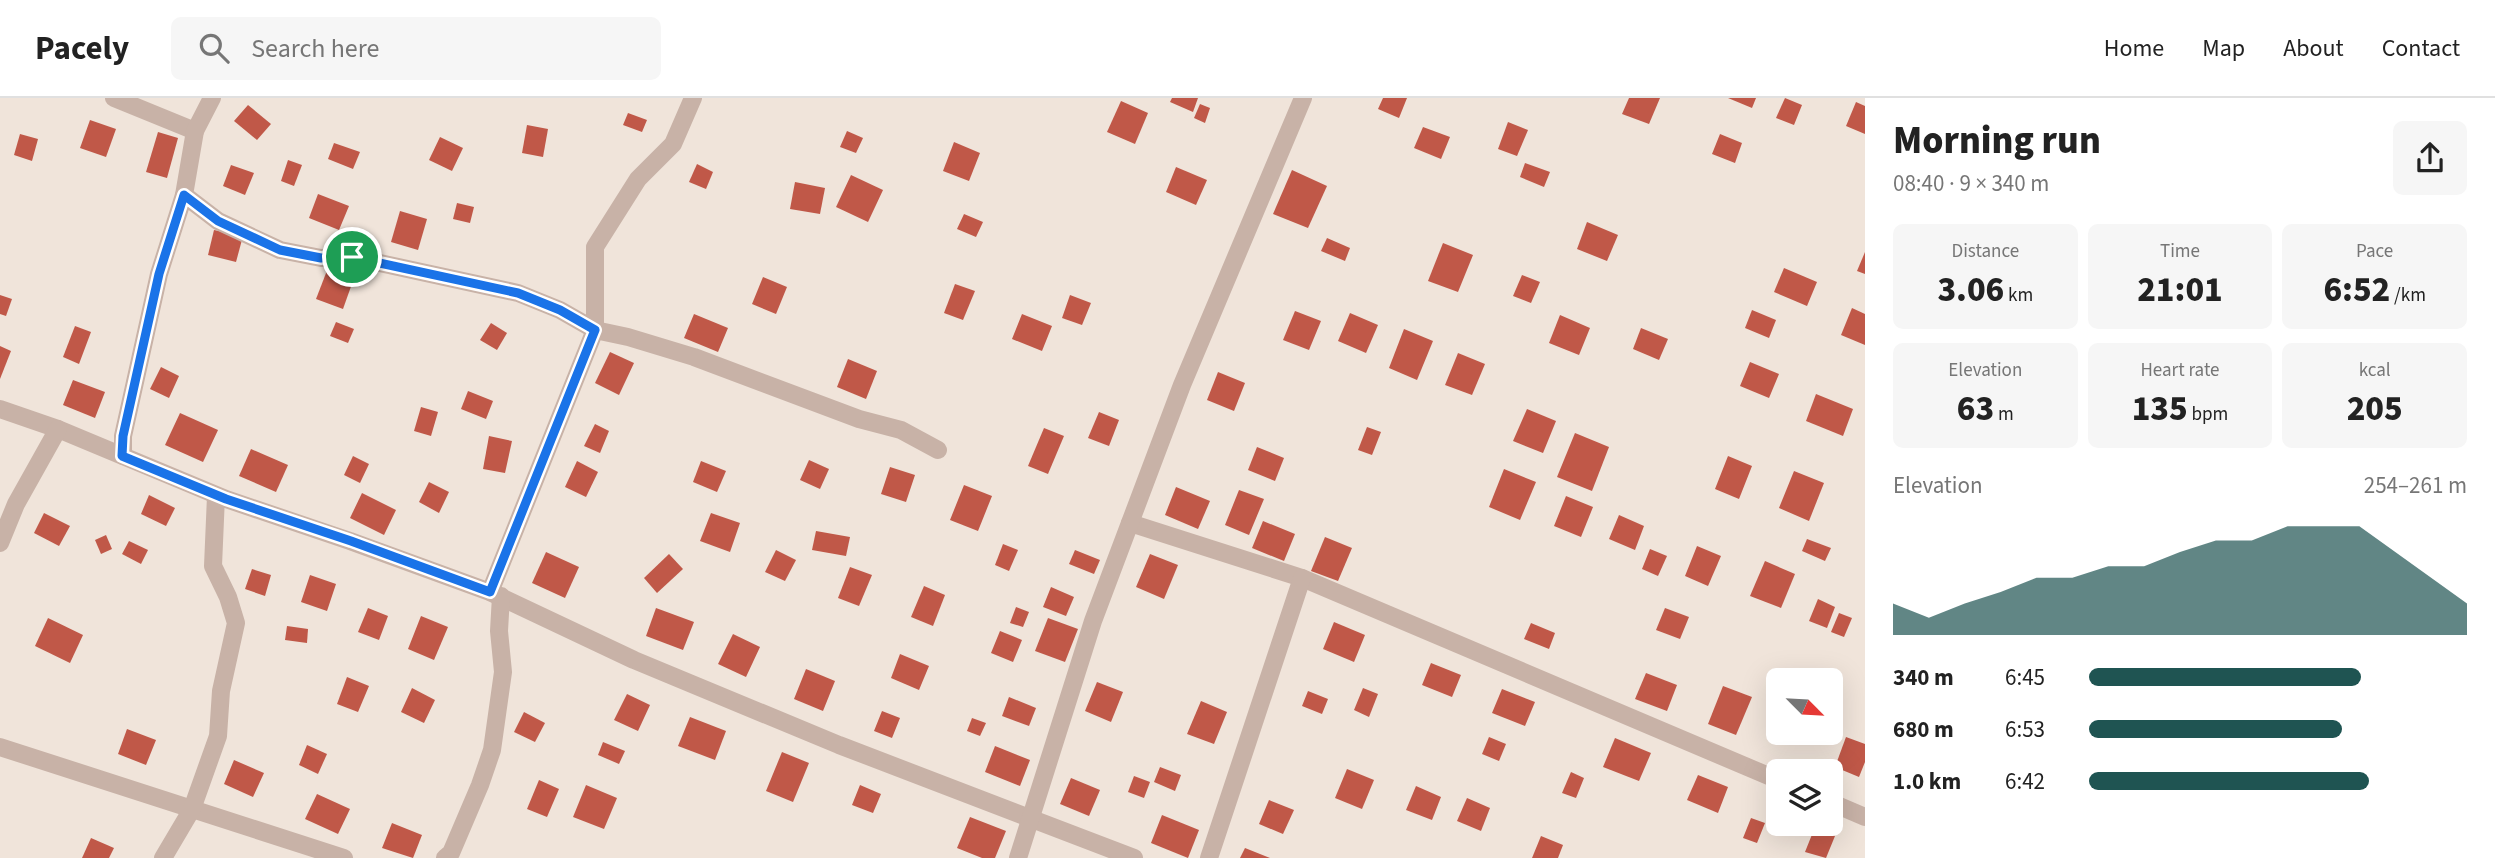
<!DOCTYPE html>
<meta charset="utf-8">
<style>
body{margin:0;font-family:"Source Sans 3",sans-serif;background:#f6f6f6;color:#222;height:100vh;display:flex;flex-direction:column;font-size:26px;white-space:nowrap}
*{box-sizing:border-box;margin:0}
p{font-size:23px;color:#767676}
.icon{flex:none;width:38px;height:38px;fill:none;stroke:currentColor;stroke-width:2;stroke-linecap:round;stroke-linejoin:round}
.map{position:relative;flex:1;overflow:hidden}
.sheet{display:flex;flex-direction:column;background:#fff;width:630px}
.sheet>*{flex:none}
.needle{width:46px;rotate:114deg}
.controls{position:absolute;left:1766px;top:570px;display:grid;gap:14px}
.controls a{display:grid;place-items:center;width:77px;height:77px;border-radius:10px;background:#fff;box-shadow:0 7px 28px #0002;font-size:35px}
.pin{position:absolute;display:grid;place-items:center;width:60px;height:60px;color:#fff;margin:-30px;border:4px solid #fff;border-radius:50%;box-shadow:0 2px 7px #0007}
.round{display:grid;place-items:center;flex:none;width:74px;height:74px;border-radius:10px;background:#f6f6f6}
.head{display:flex;align-items:center;justify-content:space-between;height:119px;padding:0 28px}
h1{font-size:38px;font-weight:800;line-height:52px}
.figures{display:grid;grid-template-columns:repeat(3,1fr);gap:10px;height:119px;padding:7px 28px}
.figures div{display:grid;align-content:center;border-radius:10px;background:#f6f6f6;text-align:center}
.figures b{font-size:35px;font-weight:800}
.figures small{font-size:19px;font-weight:400}
.figures p{font-size:19px}
.chart{height:196px;padding:14px 28px}
.chart p{display:flex;justify-content:space-between}
.chart svg{width:100%;height:126px;margin-top:7px;fill:#1f5452;opacity:.7}
ul{padding:0 28px;list-style:none;font-size:23px}
li{display:grid;grid-template-columns:112px 84px 1fr;align-items:center;height:52px}
li i{height:18px;border-radius:9px;background:#1f5452}
header{display:flex;align-items:center;gap:42px;box-sizing:border-box;height:98px;padding:0 35px;background:#fff;border-bottom:2px solid #e0e0e0}
header strong{font-size:33px}
nav{display:flex;gap:38px;margin-inline-start:auto;font-size:24px}
.search{width:490px;height:63px;background:#f6f6f6;display:flex;align-items:center;gap:18px;box-sizing:border-box;padding:0 24px;border-radius:10px;color:#767676;font-size:26px}
main{display:flex;flex:1;min-height:0}
.map>svg:first-child{display:block}
.building{fill:#c05848}
.lines{fill:none;stroke-linecap:round;stroke-linejoin:round}
.street{stroke:#c8b2a7;stroke-width:18}
.route-casing{stroke:#fff;stroke-width:14}
.route{stroke:#1a73e8;stroke-width:9}
</style>
<header>
<strong>Pacely</strong>
<div class="search"><svg class="icon" aria-label="search" viewBox="0 0 24 24"><circle cx="10" cy="10" r="6"/><path d="M15 15l6 6"/></svg>Search here</div>
<nav><a>Home</a><a>Map</a><a>About</a><a>Contact</a></nav>
</header>
<main>
<div class="map">
<svg width="1865" height="760" viewBox="0 0 1865 760">
<rect width="100%" height="100%" fill="#f0e4da"/>
<g class="building">
<path d="M1172 0H1198L1193 14 1170 4Z"/>
<path d="M1383 0H1407L1399 20 1378 11Z"/>
<path d="M1629 0H1660L1649 26 1622 16Z"/>
<path d="M1728 0H1756L1752 10Z"/>
<path d="M1785 0 1802 7 1794 27 1776 20Z"/>
<path d="M1121 3 1148 15 1135 46 1107 34Z"/>
<path d="M1856 4 1865 8V36L1846 28Z"/>
<path d="M1200 6 1210 10 1205 25 1194 20Z"/>
<path d="M248 7 271 26 257 42 234 23Z"/>
<path d="M628 15 647 22 642 34 623 27Z"/>
<path d="M90 22 116 31 106 59 80 50Z"/>
<path d="M1508 24 1528 32 1517 58 1498 51Z"/>
<path d="M527 27 548 31 543 59 522 55Z"/>
<path d="M1423 29 1450 39 1441 61 1414 50Z"/>
<path d="M847 33 863 40 856 55 840 49Z"/>
<path d="M158 34 178 40 167 80 146 74Z"/>
<path d="M20 36 38 41 32 63 14 57Z"/>
<path d="M1720 36 1742 45 1735 65 1712 56Z"/>
<path d="M440 39 463 50 452 73 429 62Z"/>
<path d="M954 44 980 55 969 83 943 73Z"/>
<path d="M334 45 360 54 353 71 328 61Z"/>
<path d="M288 62 302 67 294 88 281 83Z"/>
<path d="M1525 65 1550 74 1544 89 1520 79Z"/>
<path d="M697 66 713 74 706 91 689 84Z"/>
<path d="M231 67 254 75 245 97 223 88Z"/>
<path d="M1176 69 1207 82 1196 107 1166 94Z"/>
<path d="M1292 72 1327 88 1308 130 1273 116Z"/>
<path d="M851 77 883 92 868 124 836 109Z"/>
<path d="M795 84 825 90 820 116 790 111Z"/>
<path d="M318 96 349 108 339 132 309 120Z"/>
<path d="M457 105 474 109 470 125 453 121Z"/>
<path d="M400 113 427 121 418 152 391 144Z"/>
<path d="M964 116 983 124 976 139 957 131Z"/>
<path d="M1587 124 1618 137 1607 163 1577 151Z"/>
<path d="M214 132 243 138 236 164 208 157Z"/>
<path d="M1327 140 1350 150 1345 163 1321 153Z"/>
<path d="M1443 145 1473 157 1458 194 1428 183Z"/>
<path d="M1865 154V176L1857 173Z"/>
<path d="M328 170 354 180 343 211 316 201Z"/>
<path d="M1784 170 1817 184 1807 208 1774 194Z"/>
<path d="M1522 177 1540 184 1531 205 1513 198Z"/>
<path d="M763 179 787 189 776 216 752 206Z"/>
<path d="M955 186 975 193 963 222 944 215Z"/>
<path d="M0 197 12 201 6 218 0 216Z"/>
<path d="M1070 197 1091 205 1082 227 1062 220Z"/>
<path d="M1852 210 1865 216V247L1841 237Z"/>
<path d="M1752 212 1776 222 1769 240 1745 230Z"/>
<path d="M1295 213 1321 223 1309 252 1283 242Z"/>
<path d="M1350 215 1378 227 1366 255 1338 243Z"/>
<path d="M694 216 728 230 718 254 684 240Z"/>
<path d="M1022 216 1052 228 1042 253 1012 241Z"/>
<path d="M1560 217 1590 230 1579 257 1549 245Z"/>
<path d="M336 224 354 231 348 245 330 238Z"/>
<path d="M491 225 507 235 497 252 480 242Z"/>
<path d="M75 228 91 234 79 266 63 259Z"/>
<path d="M1641 230 1668 241 1659 262 1633 251Z"/>
<path d="M1404 231 1433 243 1417 282 1389 270Z"/>
<path d="M0 248 11 253 0 281Z"/>
<path d="M610 254 634 265 619 297 595 285Z"/>
<path d="M1458 255 1485 266 1472 297 1445 287Z"/>
<path d="M848 261 877 273 866 301 837 289Z"/>
<path d="M1750 264 1779 276 1769 300 1740 288Z"/>
<path d="M161 269 179 278 169 300 150 291Z"/>
<path d="M1218 274 1245 285 1234 313 1207 302Z"/>
<path d="M73 282 105 294 95 320 63 307Z"/>
<path d="M468 293 493 303 486 321 461 311Z"/>
<path d="M1816 296 1853 311 1843 338 1806 323Z"/>
<path d="M421 309 438 314 431 338 414 333Z"/>
<path d="M1527 311 1556 323 1543 355 1513 343Z"/>
<path d="M1099 314 1119 322 1109 348 1088 340Z"/>
<path d="M180 315 218 332 203 364 165 347Z"/>
<path d="M595 326 609 333 600 355 584 348Z"/>
<path d="M1367 329 1381 334 1372 357 1358 352Z"/>
<path d="M1044 330 1064 338 1048 376 1028 368Z"/>
<path d="M1575 335 1609 349 1592 393 1557 379Z"/>
<path d="M489 338 512 343 505 375 483 371Z"/>
<path d="M1257 349 1284 360 1275 383 1248 372Z"/>
<path d="M251 351 288 367 276 394 239 378Z"/>
<path d="M353 358 369 366 360 385 344 377Z"/>
<path d="M1728 358 1752 368 1739 401 1715 391Z"/>
<path d="M809 362 829 371 820 391 800 382Z"/>
<path d="M577 363 598 374 586 399 565 389Z"/>
<path d="M701 363 726 373 717 394 693 384Z"/>
<path d="M890 369 915 377 906 404 881 396Z"/>
<path d="M1504 371 1536 384 1520 422 1489 409Z"/>
<path d="M1794 373 1824 385 1809 423 1779 410Z"/>
<path d="M429 384 449 394 439 415 419 404Z"/>
<path d="M964 387 992 398 978 433 950 422Z"/>
<path d="M1176 389 1210 403 1198 431 1165 417Z"/>
<path d="M1239 392 1264 401 1249 437 1225 427Z"/>
<path d="M362 395 396 412 384 437 350 420Z"/>
<path d="M149 397 175 410 166 428 141 416Z"/>
<path d="M1566 398 1593 409 1581 439 1554 428Z"/>
<path d="M44 415 70 428 59 448 34 435Z"/>
<path d="M711 415 740 425 730 454 700 443Z"/>
<path d="M1619 417 1644 428 1635 452 1609 441Z"/>
<path d="M1263 423 1295 436 1284 463 1252 450Z"/>
<path d="M816 433 850 439 846 458 812 452Z"/>
<path d="M106 437 112 451 101 456 95 442Z"/>
<path d="M1325 439 1352 450 1338 483 1311 473Z"/>
<path d="M1807 441 1831 450 1825 463 1802 453Z"/>
<path d="M129 443 148 452 141 466 122 456Z"/>
<path d="M1003 446 1018 452 1009 473 995 467Z"/>
<path d="M1697 448 1721 458 1708 488 1685 478Z"/>
<path d="M1650 451 1667 458 1658 478 1642 471Z"/>
<path d="M776 452 796 462 785 483 765 474Z"/>
<path d="M1075 452 1100 462 1094 476 1069 466Z"/>
<path d="M546 454 579 469 565 500 532 485Z"/>
<path d="M669 456 683 471 657 495 644 480Z"/>
<path d="M1150 456 1178 467 1164 501 1136 489Z"/>
<path d="M1765 463 1795 476 1781 510 1750 498Z"/>
<path d="M850 469 872 477 859 508 838 500Z"/>
<path d="M252 471 271 477 265 498 245 491Z"/>
<path d="M310 477 336 486 327 513 301 504Z"/>
<path d="M924 488 945 497 933 528 911 519Z"/>
<path d="M1051 489 1074 499 1066 518 1043 509Z"/>
<path d="M1818 501 1835 509 1827 530 1809 523Z"/>
<path d="M1016 509 1029 514 1023 529 1010 525Z"/>
<path d="M368 510 388 518 379 542 358 534Z"/>
<path d="M656 510 694 524 683 552 646 538Z"/>
<path d="M1665 510 1689 519 1680 541 1656 532Z"/>
<path d="M1839 515 1852 520 1844 539 1831 534Z"/>
<path d="M421 518 448 529 434 562 408 551Z"/>
<path d="M48 520 83 537 70 565 35 548Z"/>
<path d="M1048 520 1078 531 1065 564 1035 553Z"/>
<path d="M1334 524 1365 537 1354 564 1323 551Z"/>
<path d="M1531 525 1555 535 1549 551 1524 541Z"/>
<path d="M287 528 308 531 307 545 285 542Z"/>
<path d="M1000 533 1022 542 1013 564 991 555Z"/>
<path d="M733 536 760 549 746 579 718 566Z"/>
<path d="M900 556 929 568 919 592 891 580Z"/>
<path d="M1431 565 1461 577 1452 599 1422 587Z"/>
<path d="M806 571 835 583 823 613 794 601Z"/>
<path d="M1646 575 1677 587 1667 613 1635 601Z"/>
<path d="M347 579 369 588 358 614 337 606Z"/>
<path d="M1097 584 1123 594 1111 624 1085 613Z"/>
<path d="M1723 588 1752 599 1736 637 1708 626Z"/>
<path d="M412 590 435 602 424 625 401 614Z"/>
<path d="M1363 590 1378 596 1369 619 1354 612Z"/>
<path d="M1502 591 1535 604 1525 628 1492 615Z"/>
<path d="M1308 593 1328 601 1322 616 1302 608Z"/>
<path d="M627 596 650 607 638 633 614 622Z"/>
<path d="M1009 599 1036 610 1029 628 1002 618Z"/>
<path d="M1201 603 1227 614 1214 646 1187 636Z"/>
<path d="M882 613 900 620 892 640 874 633Z"/>
<path d="M524 614 545 625 535 644 514 634Z"/>
<path d="M690 619 726 633 715 662 678 648Z"/>
<path d="M972 620 986 625 980 638 967 633Z"/>
<path d="M127 631 156 642 146 667 118 656Z"/>
<path d="M1489 639 1506 646 1499 663 1482 656Z"/>
<path d="M1846 639 1865 646V664L1859 679 1835 669Z"/>
<path d="M1615 640 1651 655 1639 683 1603 669Z"/>
<path d="M603 644 625 653 619 666 598 657Z"/>
<path d="M307 647 327 656 318 676 299 667Z"/>
<path d="M995 648 1030 662 1020 688 985 674Z"/>
<path d="M782 654 809 665 793 704 766 693Z"/>
<path d="M234 662 264 675 253 699 224 686Z"/>
<path d="M1160 669 1181 677 1175 693 1154 684Z"/>
<path d="M1347 671 1374 682 1362 711 1335 700Z"/>
<path d="M1571 674 1584 680 1576 700 1562 695Z"/>
<path d="M1698 677 1728 689 1718 715 1687 702Z"/>
<path d="M1134 678 1150 684 1144 700 1128 694Z"/>
<path d="M1071 680 1100 692 1089 718 1060 706Z"/>
<path d="M539 682 559 691 547 719 527 711Z"/>
<path d="M586 687 617 700 604 731 573 719Z"/>
<path d="M860 687 881 696 873 715 852 707Z"/>
<path d="M1416 688 1441 699 1432 722 1406 712Z"/>
<path d="M317 696 350 711 338 736 305 721Z"/>
<path d="M1467 700 1490 710 1481 733 1457 723Z"/>
<path d="M1269 702 1294 712 1283 736 1259 726Z"/>
<path d="M1162 717 1199 732 1188 760 1151 745Z"/>
<path d="M970 719 1006 733 995 760H982L957 750Z"/>
<path d="M1751 720 1765 725 1757 745 1743 740Z"/>
<path d="M392 725 422 737 413 760 382 750Z"/>
<path d="M1815 729 1835 738 1826 760 1805 754Z"/>
<path d="M1541 738 1563 747 1558 760H1532Z"/>
<path d="M91 740 114 750 109 760H82Z"/>
<path d="M1245 750 1270 760H1240Z"/>
</g>
<g class="lines">
<g class="street">
<path d="M114 0 195 33"/>
<path d="M212 0 195 33 184 97 218 123 280 152 321 160 352 159 518 195 560 212 595 232 628 239 694 259 859 321 901 332 938 352"/>
<path d="M0 311 58 331 226 401 350 443 490 494 634 562 839 647 1134 760"/>
<path d="M123 358V338L159 176 184 97"/>
<path d="M1130 425 1302 480 1778 682"/>
<path d="M0 445 16 406 58 331"/>
<path d="M490 494 595 232V149L638 81 673 46 693 0"/>
<path d="M0 649 344 760"/>
<path d="M1830 704 1865 719"/>
<path d="M163 760 192 711 218 638 221 593 236 525 228 499 213 468 216 398"/>
<path d="M445 760 451 755 480 687 492 652 503 574 499 533 501 498"/>
<path d="M1018 760 1093 523 1182 287 1303 0"/>
<path d="M1209 760 1302 480"/>
</g>
</g>
<g class="lines">
<defs>
<path id="route" d="M184 97 218 123 280 152 321 160 352 159 518 195 560 212 595 232 490 494 351 443 226 401 122 358 123 338 159 176Z"/>
</defs>
<use href="#route" class="route-casing"/>
<use href="#route" class="route"/>
</g>
</svg>
<div class="controls">
<a><svg class="needle" viewBox="-14 -14 28 28"><path d="M0-13l5 13h-10z" fill="#e53935"/><path d="M0 13l5-13h-10z" fill="#767676"/></svg></a>
<a><svg class="icon" aria-label="layers" viewBox="0 0 24 24"><path d="M12 4l9 5-9 5-9-5zM3 14l9 5 9-5"/></svg></a>
</div>
<div class="pin" style="left:352px;top:159px;background:#1e9e55"><svg class="icon" aria-label="arrive" viewBox="0 0 24 24"><path d="M6 21V4h12l-3 4 3 4H6"/></svg></div>
</div>
<section class="sheet">
<div class="head"><div><h1>Morning run</h1><p>08:40 · 9 × 340 m</p></div><a class="round"><svg class="icon" aria-label="share" viewBox="0 0 24 24"><path d="M12 15V3M7 8l5-5 5 5M5 13v7h14v-7"/></svg></a></div>
<div class="figures">
<div><p>Distance</p><b>3.06<small> km</small></b></div>
<div><p>Time</p><b>21:01</b></div>
<div><p>Pace</p><b>6:52<small> /km</small></b></div>
</div>
<div class="figures">
<div><p>Elevation</p><b>63<small> m</small></b></div>
<div><p>Heart rate</p><b>135<small> bpm</small></b></div>
<div><p>kcal</p><b>205</b></div>
</div>
<div class="chart"><p><span>Elevation</span>254–261 m</p>
<svg viewBox="0 0 160 44" preserveAspectRatio="none"><path d="M0 44V33L10 38L20 33L30 29L40 24L50 24L60 20L70 20L80 15L90 11L100 11L110 6L120 6L130 6L140 15L150 24L160 33V44z"/></svg>
</div>
<ul>
<li><b>340 m</b>6:45<i style="width:72%"></i></li>
<li><b>680 m</b>6:53<i style="width:67%"></i></li>
<li><b>1.0 km</b>6:42<i style="width:74%"></i></li>
</ul>
</section>
</main>
